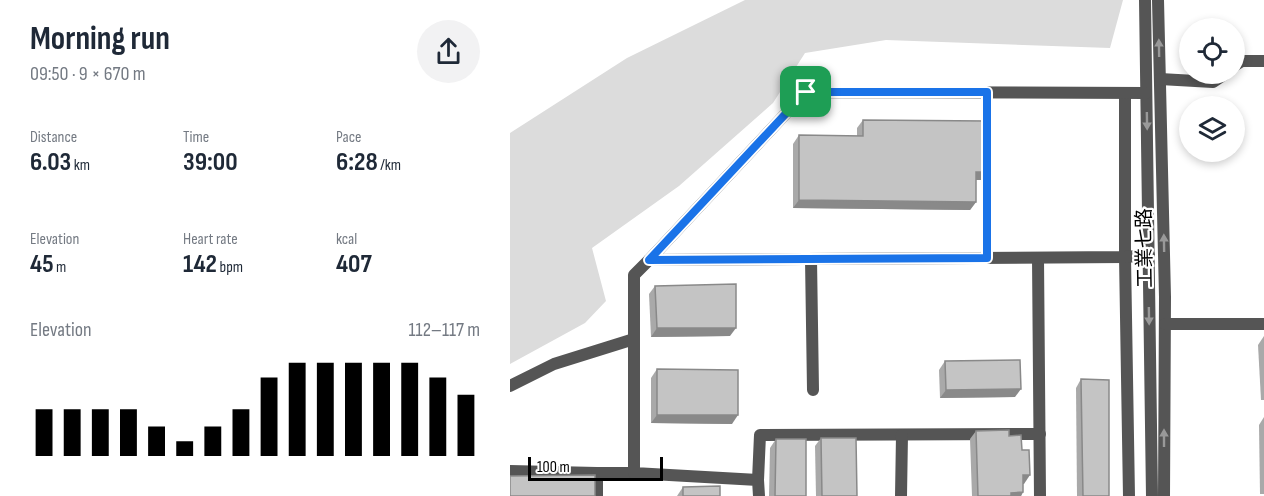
<!DOCTYPE html>
<meta charset="utf-8">
<style>
body{margin:0;font-family:"Sofia Sans Condensed","Noto Sans TC",sans-serif;background:#f2f2f3;color:#1f2937;height:100vh;display:flex;flex-direction:column;font-size:22px;white-space:nowrap}
*{box-sizing:border-box;margin:0}
p{font-size:20px;color:#747a83}
.icon{flex:none;width:33px;height:33px;fill:none;stroke:currentColor;stroke-width:2;stroke-linecap:round;stroke-linejoin:round}
.map{position:relative;flex:1;overflow:hidden}
.details{display:flex;flex-direction:column;background:#fff;width:510px}
.details>*{flex:none}
.controls{position:absolute;left:669px;top:18px;display:grid;gap:12px}
.controls a{display:grid;place-items:center;width:66px;height:66px;border-radius:50%;background:#fff;box-shadow:0 3px 9px #0003;font-size:30px}
.scale{position:absolute;left:18px;bottom:15px;width:135px;box-sizing:border-box;padding-left:6px;border:3px solid #000;border-top:0;font-size:16px;line-height:21px;white-space:nowrap;color:#000;-webkit-text-stroke:4px #fff;paint-order:stroke}
.pin{position:absolute;display:grid;place-items:center;width:51px;height:51px;color:#fff;margin:-26px;border-radius:12px;box-shadow:0 3px 9px #0006}
.round{display:grid;place-items:center;flex:none;width:63px;height:63px;border-radius:32px;background:#f2f2f3}
.overview{display:flex;align-items:center;justify-content:space-between;height:102px;padding:0 30px}
h1{font-size:33px;font-weight:700;line-height:45px}
.stats{display:grid;grid-template-columns:repeat(3,1fr);gap:9px;height:102px;padding:6px 30px}
.stats div{display:grid;align-content:center}
.stats b{font-size:26px;font-weight:700}
.stats small{font-size:16px;font-weight:400}
.stats p{font-size:16px}
.chart{height:168px;padding:12px 30px}
.chart p{display:flex;justify-content:space-between}
.chart svg{width:100%;height:108px;margin-top:6px;stroke:#000;stroke-width:6}
main{display:flex;flex:1;min-height:0}
.map>svg:first-child{display:block}
.green{fill:#dcdcdc}
.lines{fill:none;stroke-linecap:round;stroke-linejoin:round}
.minor{stroke:#555;stroke-width:12}
.wall{fill:#a9a9a9}
.shaded-wall{fill:#898989}
.building{fill:#c4c4c4;stroke:#898989;stroke-width:1.5}
.oneway{fill:#999}
.route-casing{stroke:#fff;stroke-width:12}
.route{stroke:#1a73e8;stroke-width:8}
.labels{text-anchor:middle;stroke-width:4.5;stroke-linejoin:round;paint-order:stroke}
.street-label{font-size:20px;fill:#000;stroke:#fff}
</style>
<main>
<section class="details">
<div class="overview"><div><h1>Morning run</h1><p>09:50 · 9 × 670 m</p></div><a class="round"><svg class="icon" aria-label="share" viewBox="0 0 24 24"><path d="M12 15V3M7 8l5-5 5 5M5 13v7h14v-7"/></svg></a></div>
<div class="stats">
<div><p>Distance</p><b>6.03<small> km</small></b></div>
<div><p>Time</p><b>39:00</b></div>
<div><p>Pace</p><b>6:28<small> /km</small></b></div>
</div>
<div class="stats">
<div><p>Elevation</p><b>45<small> m</small></b></div>
<div><p>Heart rate</p><b>142<small> bpm</small></b></div>
<div><p>kcal</p><b>407</b></div>
</div>
<div class="chart"><p><span>Elevation</span>112–117 m</p>
<svg viewBox="0 0 160 44" preserveAspectRatio="none"><path d="M5 44V25M15 44V25M25 44V25M35 44V25M45 44V32M55 44V38M65 44V32M75 44V25M85 44V12M95 44V6M105 44V6M115 44V6M125 44V6M135 44V6M145 44V12M155 44V19"/></svg>
</div>
</section>
<div class="map">
<svg width="754" height="496" viewBox="0 0 754 496">
<rect width="100%" height="100%" fill="#fff"/>
<path class="green" d="M235 0H613L600 48 376 40 295 53 263 103 169 186 82 248 96 301 75 323 0 364V133L117 58Z"/>
<g class="lines">
<g class="minor">
<path d="M635 0 642 496"/>
<path d="M648 0 655 297 654 496"/>
<path d="M724 66 732 61H754"/>
<path d="M650 79 703 82 715 74"/>
<path d="M615 93V257L619 496"/>
<path d="M477 258V92"/>
<path d="M528 258 530 496"/>
<path d="M301 259 303 390"/>
<path d="M139 260 296 92 636 93"/>
<path d="M655 324H754"/>
<path d="M0 386 44 364 124 339"/>
<path d="M0 471 87 473V496"/>
<path d="M87 473H124"/>
<path d="M248 480 250 435 530 434"/>
<path d="M249 496 248 480 124 473V275L139 260 615 257 639 255"/>
<path d="M391 496 392 435"/>
</g>
</g>
<g class="wall">
<path d="M353 120 471 180H466V202L460 210 283 208V144L289 135 347 136V128Z"/>
<path d="M145 286 220 336 141 337 139 294Z"/>
<path d="M754 336V400H751L748 345Z"/>
<path d="M435 361 505 397 430 398 429 370Z"/>
<path d="M147 369 222 424 141 423V378Z"/>
<path d="M571 379 599 496H567L566 388Z"/>
<path d="M754 417V494H750L749 425Z"/>
<path d="M466 431 499 436 514 484H513V492L511 496H462L460 439Z"/>
<path d="M311 438 347 496H306L305 446Z"/>
<path d="M266 439 296 496H259L260 448Z"/>
<path d="M173 487 210 496H167Z"/>
</g>
<g class="shaded-wall">
<path d="M466 172H476L471 180H460Z"/>
<path d="M289 200 466 202 460 210 283 208Z"/>
<path d="M147 328H226L220 336 141 337Z"/>
<path d="M511 389 505 397 430 398 436 390Z"/>
<path d="M147 415H228L222 424 141 423Z"/>
<path d="M513 475H520L514 484H507Z"/>
<path d="M513 492 511 496H498L501 493Z"/>
</g>
<g class="building">
<path d="M353 120 477 121 476 172H466V202L289 200V135L353 136Z"/>
<path d="M226 284V328H147L145 286Z"/>
<path d="M510 360 511 389 436 390 435 361Z"/>
<path d="M147 369 228 370V415H147Z"/>
<path d="M571 379 599 380V496H573Z"/>
<path d="M499 430V436L511 435 512 450H519L520 475H513V492L501 493V496H468L466 431Z"/>
<path d="M311 438H346L347 496H312Z"/>
<path d="M266 439H296V496H265Z"/>
<path d="M85 475V496H0V476Z"/>
<path d="M210 486V496H173V487Z"/>
</g>
<defs><path id="oneway-solid" d="M-6-.8H1V-3.2L6.5 0L1 3.2V.8H-6Z" transform="scale(1.5)"/></defs>
<g class="oneway">
<use href="#oneway-solid" transform="translate(649 48) rotate(-91)"/>
<use href="#oneway-solid" transform="translate(637 121) rotate(89)"/>
<use href="#oneway-solid" transform="translate(654 243) rotate(-91)"/>
<use href="#oneway-solid" transform="translate(639 316) rotate(89)"/>
<use href="#oneway-solid" transform="translate(654 438) rotate(-90)"/>
</g>
<g class="lines">
<defs>
<path id="route" d="M296 92H477V258L139 260Z"/>
</defs>
<use href="#route" class="route-casing"/>
<use href="#route" class="route"/>
</g>
<g class="labels">
<g class="street-label">
<text transform="translate(634 248) rotate(-91)" y="7">工業七路</text>
</g>
</g>
</svg>
<div class="controls">
<a><svg class="icon" aria-label="locate" viewBox="0 0 24 24"><circle cx="12" cy="12" r="6"/><path d="M12 2v4M12 18v4M2 12h4M18 12h4"/></svg></a>
<a><svg class="icon" aria-label="layers" viewBox="0 0 24 24"><path d="M12 4l9 5-9 5-9-5zM3 14l9 5 9-5"/></svg></a>
</div>
<div class="scale">100 m</div>
<div class="pin" style="left:296px;top:92px;background:#1e9e55"><svg class="icon" aria-label="arrive" viewBox="0 0 24 24"><path d="M6 21V4h12l-3 4 3 4H6"/></svg></div>
</div>
</main>
